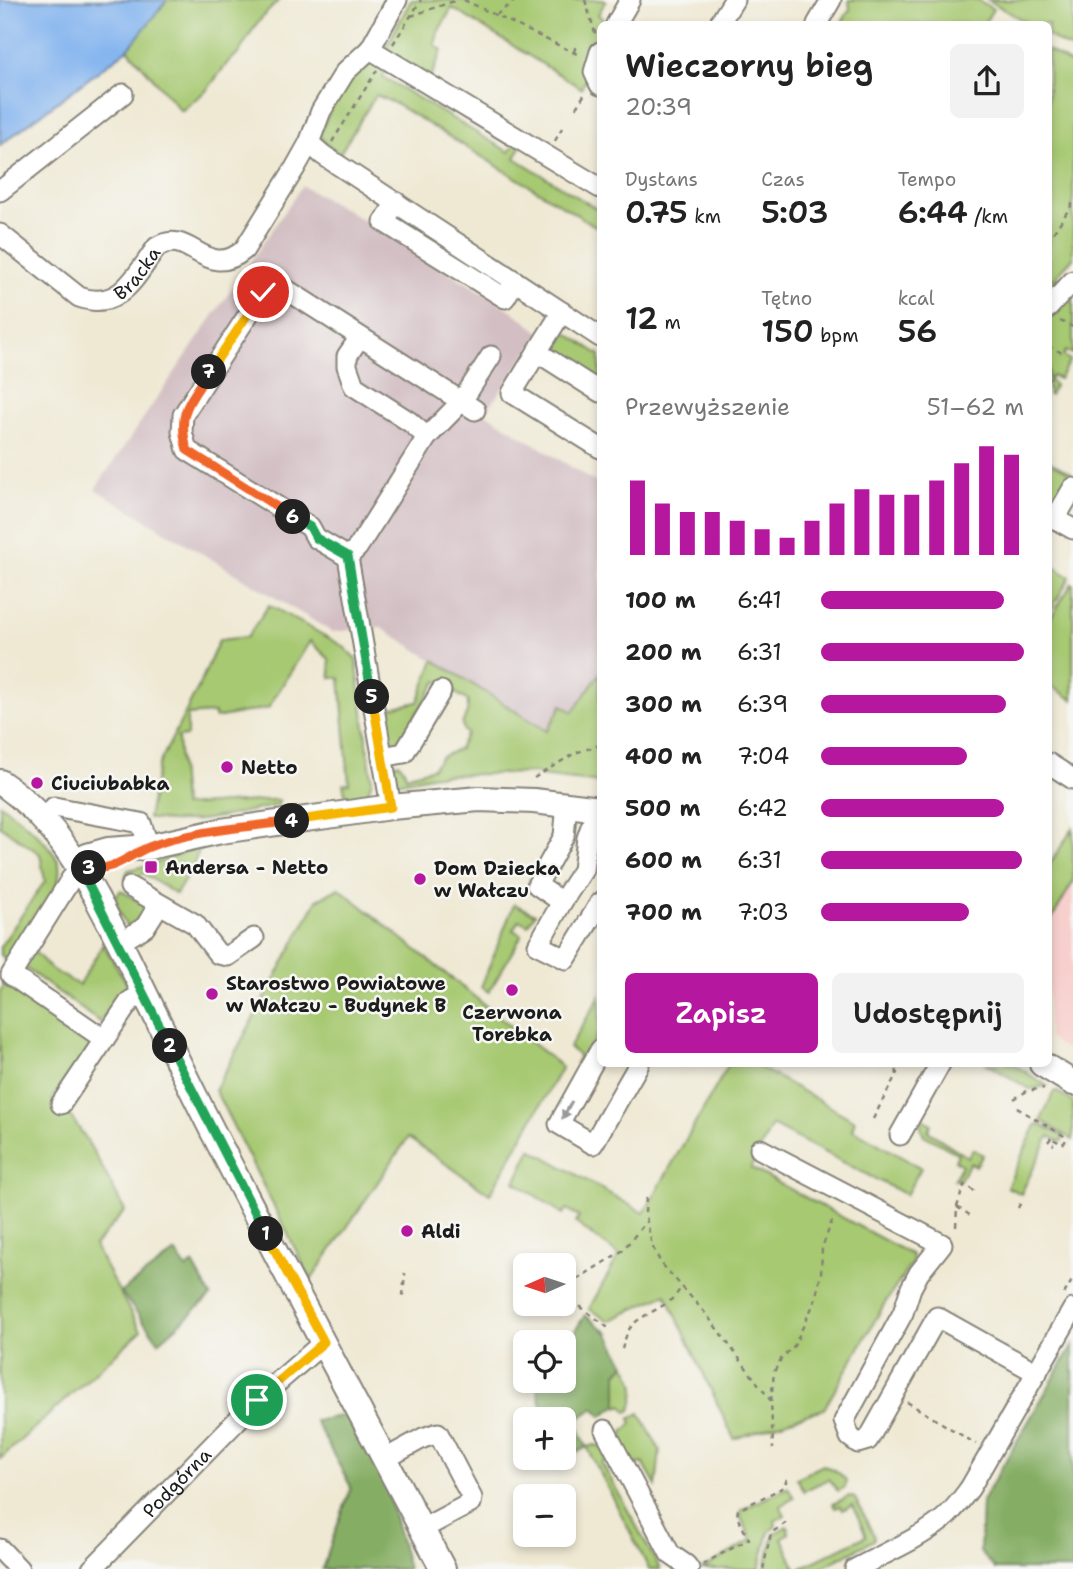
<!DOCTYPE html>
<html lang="pl">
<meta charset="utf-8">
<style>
body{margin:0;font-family:"Shantell Sans",sans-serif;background:#f2f2f2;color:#222;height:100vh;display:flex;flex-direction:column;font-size:26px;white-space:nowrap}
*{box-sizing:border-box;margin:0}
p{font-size:23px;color:#767676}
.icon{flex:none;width:38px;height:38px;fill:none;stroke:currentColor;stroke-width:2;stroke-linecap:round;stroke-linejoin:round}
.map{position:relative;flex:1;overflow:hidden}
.drawer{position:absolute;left:597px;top:21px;width:455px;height:1046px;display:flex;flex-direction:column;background:#fff;border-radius:10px;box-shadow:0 4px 10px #0003}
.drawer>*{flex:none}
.needle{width:46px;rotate:267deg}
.tools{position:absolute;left:513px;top:1253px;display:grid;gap:14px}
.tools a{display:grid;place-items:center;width:63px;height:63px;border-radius:10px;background:#fff;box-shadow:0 4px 10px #0003;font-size:35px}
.pin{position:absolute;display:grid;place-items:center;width:60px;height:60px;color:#fff;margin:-30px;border:4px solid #fff;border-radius:50%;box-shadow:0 2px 7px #0007}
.km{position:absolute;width:35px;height:35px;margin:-18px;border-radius:50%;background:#222;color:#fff;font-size:19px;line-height:35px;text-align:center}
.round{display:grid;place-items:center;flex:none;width:74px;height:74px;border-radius:10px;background:#f2f2f2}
.summary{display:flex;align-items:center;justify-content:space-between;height:119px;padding:0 28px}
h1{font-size:32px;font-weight:600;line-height:52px}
.metrics{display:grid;grid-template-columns:repeat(3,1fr);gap:10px;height:119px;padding:7px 28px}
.metrics div{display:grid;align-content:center}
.metrics b{font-size:30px;font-weight:600}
.metrics small{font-size:19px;font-weight:400}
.metrics p{font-size:19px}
.chart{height:196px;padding:14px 28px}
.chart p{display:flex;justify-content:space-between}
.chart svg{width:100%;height:126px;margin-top:7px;stroke:#b5179e;stroke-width:6}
.button{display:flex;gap:14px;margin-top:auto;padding:14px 28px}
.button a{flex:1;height:80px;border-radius:10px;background:#b5179e;color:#fff;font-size:28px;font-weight:600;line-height:80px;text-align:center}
.button a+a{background:#f2f2f2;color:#222}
ul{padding:0 28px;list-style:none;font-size:23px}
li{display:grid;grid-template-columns:112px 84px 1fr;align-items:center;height:52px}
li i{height:18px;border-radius:9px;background:#b5179e}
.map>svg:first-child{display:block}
.built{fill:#f7d0cd}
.industrial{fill:#d2bec3}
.green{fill:#a7c972;stroke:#627247;stroke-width:2}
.forest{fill:#85ad64;stroke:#506440;stroke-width:2}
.water{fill:#83b4ef;stroke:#506886;stroke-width:2}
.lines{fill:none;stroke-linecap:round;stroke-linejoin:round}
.minor-casing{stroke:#868278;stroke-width:23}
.major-casing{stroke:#868278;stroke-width:28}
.path{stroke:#868278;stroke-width:2.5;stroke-dasharray:5 5;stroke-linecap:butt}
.minor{stroke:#fff;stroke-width:19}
.major{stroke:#fff;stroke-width:24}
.oneway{fill:#999}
.split-1-casing{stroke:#fff;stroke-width:14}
.split-2-casing{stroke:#fff;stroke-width:14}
.split-3-casing{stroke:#fff;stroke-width:14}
.split-4-casing{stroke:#fff;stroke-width:14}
.split-5-casing{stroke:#fff;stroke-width:14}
.split-6-casing{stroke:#fff;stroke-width:14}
.split-7-casing{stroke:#fff;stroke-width:14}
.split-8-casing{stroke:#fff;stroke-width:14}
.split-1{stroke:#f5b400;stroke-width:9}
.split-2{stroke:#22a559;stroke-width:9}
.split-3{stroke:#22a559;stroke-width:9}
.split-4{stroke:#f0652b;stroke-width:9}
.split-5{stroke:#f5b400;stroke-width:9}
.split-6{stroke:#22a559;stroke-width:9}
.split-7{stroke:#f0652b;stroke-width:9}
.split-8{stroke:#f5b400;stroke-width:9}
.poi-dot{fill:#b5179e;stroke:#f6f6f2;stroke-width:2.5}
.labels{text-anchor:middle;stroke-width:5;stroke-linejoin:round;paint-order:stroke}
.street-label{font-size:19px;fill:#1c1c1c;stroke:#f6f6f2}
.poi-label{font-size:19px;font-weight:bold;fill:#1c1c1c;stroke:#f6f6f2;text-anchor:start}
</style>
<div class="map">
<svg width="1073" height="1569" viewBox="0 0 1073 1569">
<rect width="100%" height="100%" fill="#f6f6f2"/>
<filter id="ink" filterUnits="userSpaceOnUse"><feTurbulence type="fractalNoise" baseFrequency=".0143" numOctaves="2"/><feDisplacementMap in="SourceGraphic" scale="14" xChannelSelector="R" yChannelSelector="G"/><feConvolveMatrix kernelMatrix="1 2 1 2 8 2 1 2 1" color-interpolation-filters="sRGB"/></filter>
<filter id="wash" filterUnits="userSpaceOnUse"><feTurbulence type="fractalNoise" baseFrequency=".00686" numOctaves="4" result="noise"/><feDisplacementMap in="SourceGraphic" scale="28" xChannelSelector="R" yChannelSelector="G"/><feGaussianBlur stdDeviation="1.57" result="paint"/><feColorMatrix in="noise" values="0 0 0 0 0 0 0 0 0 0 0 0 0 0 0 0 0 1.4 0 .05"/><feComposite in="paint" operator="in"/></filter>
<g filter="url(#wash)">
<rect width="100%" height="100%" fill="#efe9d4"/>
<path class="built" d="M1073 846V1054L1048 1038V892Z"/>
<path class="industrial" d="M302 186 348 211 511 310 541 333 485 413 600 485V673L573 712 547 731 380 627 332 632 95 489Z"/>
<g class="green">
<path d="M167 0H279L257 23 238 54 229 61 207 90 181 111 128 49Z"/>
<path d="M411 0H606L598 15 611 24H600V46L586 65 587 78 581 88 452 8 438 32 435 45 442 50 431 77 391 54 386 47Z"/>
<path d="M849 0H978L993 9 984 24H841L850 9Z"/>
<path d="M988 0H1073V50L1048 36V24H1029Z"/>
<path d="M1048 50 1073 65V258L1057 275 1064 283 1061 286 1053 278 1048 283Z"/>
<path d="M376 62 387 66 383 77 509 152 515 143 521 146 515 158 600 211V229L394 103 376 95 339 155 319 136C332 109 343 68 376 62Z"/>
<path d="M1064 291 1073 295V354L1066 351 1063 356 1070 360 1059 379 1052 376 1049 381 1055 385 1050 395H1048V308Z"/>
<path d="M561 329 600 355V382L551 352 549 348Z"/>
<path d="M1048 461 1071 473 1058 502 1048 496Z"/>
<path d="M1048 563 1070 577 1048 614Z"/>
<path d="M1072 583 1073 584V700L1048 684V622Z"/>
<path d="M269 605 343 646 356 659 372 780 368 793 350 798 345 793 343 784 349 783 340 678H331L329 659 310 641 268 708 215 718V713L187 715V736L178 737 183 806 270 800H279L278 805C236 813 190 828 148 818L158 766 200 684 219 640 247 637Z"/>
<path d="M434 660 547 731 562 705 573 712 600 673V783L540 776 536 773 436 775 395 783 392 768 395 764 399 763 404 769 406 776 433 768 441 757 459 749 467 733 464 731 462 724 467 713 468 701 437 681 397 746 390 747 381 710 418 702Z"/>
<path d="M0 804C19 818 47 839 58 861 61 867 59 876 58 884L10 961 0 955V947L45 881 40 854 0 826Z"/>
<path d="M1073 828V882L1048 925V867Z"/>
<path d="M200 846 193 866 176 894 142 873 134 884 125 878 128 870 154 864Z"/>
<path d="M339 888 562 1067 490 1194 408 1138 311 1280 215 1090 317 900Z"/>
<path d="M121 890 143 905 145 913 128 931 114 899Z"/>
<path d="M514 904 535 914 528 925 519 920 513 930 522 935 489 992 481 987Z"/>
<path d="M103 944 128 985 100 1022 21 965 32 949 51 969 79 985Z"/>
<path d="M5 984 93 1043 52 1099C79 1115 109 1182 125 1211L94 1246 141 1331 0 1459V991Z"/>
<path d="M600 996V1031L576 1074V1062L579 1055 569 1048Z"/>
<path d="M729 1064H754L855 1121 852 1129 921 1168 906 1195 772 1125 751 1168 912 1255V1263L885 1303 824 1409 734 1439 666 1294 609 1321 589 1309 619 1255 576 1223 579 1217 567 1209 563 1214 515 1182 531 1149 644 1213Z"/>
<path d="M987 1064H1013L1047 1086 1030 1089Z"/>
<path d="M1056 1091 1073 1102V1140L1041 1120 1053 1093Z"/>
<path d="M921 1118 931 1124 928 1131 968 1157 973 1149 983 1155 976 1166 970 1163 959 1181 954 1179 962 1165 955 1160 958 1154 924 1135 921 1130Z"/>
<path d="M1040 1124 1064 1137 1061 1142 1049 1136 1021 1194 1007 1187 1036 1125Z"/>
<path d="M625 1364C637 1382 637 1388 631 1410L627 1412 622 1405 618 1407 617 1405V1373Z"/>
<path d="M640 1413 660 1451 656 1486 643 1463 633 1466 622 1445 623 1432 632 1423 630 1419Z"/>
<path d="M595 1445 604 1447 612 1456 602 1463 660 1569H649L587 1447Z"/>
<path d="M823 1465 838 1472 846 1480 845 1487 838 1491 828 1479 804 1491 797 1478Z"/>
<path d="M788 1487 794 1498 780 1506 785 1515 775 1521 776 1526 769 1532 759 1569H702L752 1540 740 1516 741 1510Z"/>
<path d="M849 1496 855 1498 874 1536V1540L819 1569H799L866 1536 853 1505 842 1510 840 1506 835 1508 833 1504Z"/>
<path d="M787 1526 789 1533 782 1538 796 1569H765L774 1534Z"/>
</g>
<g class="forest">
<path d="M175 1252 187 1269 193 1264 211 1296 159 1342 121 1292Z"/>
<path d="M585 1315 608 1333 625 1364 617 1373V1405L602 1416 594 1408 575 1421 587 1447 578 1452 564 1436V1419H552L540 1402 536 1381H564V1348Z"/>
<path d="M1073 1345V1569H995L980 1552 982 1501Z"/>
<path d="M350 1414 383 1475 408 1569H322L351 1487 315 1421Z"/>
</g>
<path class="water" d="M0 0H167L128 49 0 145Z"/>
</g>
<g filter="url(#ink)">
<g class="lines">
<defs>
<g id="minor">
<path d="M616 24 630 0"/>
<path d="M719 24 734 0"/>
<path d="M817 24 831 0"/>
<path d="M370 49 397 0"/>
<path d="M600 52 594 72 600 85"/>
<path d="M309 143 323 155 600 337"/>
<path d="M0 191 123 94"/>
<path d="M396 202 384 222 505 298 515 281"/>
<path id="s1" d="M0 234 79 297C120 312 136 275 157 247 190 226 205 282 244 250L295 168 309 143 321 111 345 72 370 49 600 188"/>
<path d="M1048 308 1073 281"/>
<path d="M562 312 537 352 600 392"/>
<path d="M360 337 347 356V366L354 386 410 422 427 437"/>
<path d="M537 352 512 393 600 448"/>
<path d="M1048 515 1073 529"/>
<path d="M1055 519 1073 488"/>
<path d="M348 557 358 547 427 437 462 401 491 356"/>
<path d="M382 757 404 753 441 691"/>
<path d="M1048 763 1073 779"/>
<path d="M54 807 141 823 149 847"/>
<path d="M391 807 348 557 316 538 310 527 187 450 182 432 183 415 263 292 276 287 287 290 475 410"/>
<path d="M597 809 587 838 583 870 562 902 538 945 566 959 600 903"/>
<path d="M79 866 11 975 104 1039"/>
<path d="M130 887 195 924 218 954 228 956 254 938"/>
<path d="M562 902 537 885 564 836 567 804"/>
<path d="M119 943 145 927 159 905"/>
<path d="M600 1050 559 1124 593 1144 639 1064"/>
<path d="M61 1104 130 1001 144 993"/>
<path d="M900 1135 940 1064"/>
<path d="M760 1149 942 1244 919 1273 911 1288 903 1313 844 1421 850 1437 858 1443 868 1440 937 1317 1037 1373"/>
<path d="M605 1430 670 1554 686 1565 689 1569"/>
<path d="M385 1459 423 1438 438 1433 472 1498 471 1503 422 1529"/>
<path d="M0 1549 19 1569"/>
<path id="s2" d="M92 1569 257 1400 324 1342"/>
<path d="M855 1569C883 1554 915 1541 941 1521 953 1512 961 1500 970 1488L1073 1309"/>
</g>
<g id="major">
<path d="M0 782C64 825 94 893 128 959 156 1016 183 1073 212 1130 287 1277 366 1423 443 1569"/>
<path d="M79 866 87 856 108 850 149 847 221 831 391 807 479 799 534 801 600 809"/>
<path d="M1042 1064 1073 1083"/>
</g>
</defs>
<use href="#minor" class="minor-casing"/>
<use href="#major" class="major-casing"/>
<g class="path">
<path d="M464 0 581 56"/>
<path d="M585 0 596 36"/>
<path d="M496 15 516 0"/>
<path d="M411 16 457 0"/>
<path d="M393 44 421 0"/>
<path d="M574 52 576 45"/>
<path d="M576 108 586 92"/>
<path d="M555 141 562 128"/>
<path d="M332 142 377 70"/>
<path d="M1048 241 1073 203"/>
<path d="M1060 321 1073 327"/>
<path d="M1048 346 1064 354"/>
<path d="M1048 377 1050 379"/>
<path d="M534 778 575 753 600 745"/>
<path d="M1014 1099 1027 1091 1044 1088"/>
<path d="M1017 1108 1066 1137 1065 1142 1062 1144 1051 1138"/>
<path d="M873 1119 897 1073 895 1064"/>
<path d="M1051 1138 1048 1142 1054 1145"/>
<path d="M646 1198 645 1212 652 1246 661 1263 706 1314 771 1401 773 1449"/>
<path d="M957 1207 973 1217"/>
<path d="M1018 1208 1021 1202"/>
<path d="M956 1227 957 1207 964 1185 976 1192"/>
<path d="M564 1294 571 1283 622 1251 646 1222"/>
<path d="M564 1294 611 1330"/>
<path d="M1064 1294 1073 1279"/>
<path d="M403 1296 405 1273"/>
<path d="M622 1349C624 1343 626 1334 630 1328 640 1313 674 1307 681 1286"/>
<path d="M771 1401 774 1372 781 1359 794 1346 815 1301 821 1274 822 1248 832 1221"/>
<path d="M907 1402 976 1444"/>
<path d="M703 1564 749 1539 737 1517 738 1510 784 1487 787 1479"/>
<path d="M763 1569 771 1533 790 1520"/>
</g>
<use href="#minor" class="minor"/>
<use href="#major" class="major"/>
</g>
<defs><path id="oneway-solid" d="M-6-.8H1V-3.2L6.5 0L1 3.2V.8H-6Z" transform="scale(1.75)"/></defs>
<use class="oneway" href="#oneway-solid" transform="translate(567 1110) rotate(119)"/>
</g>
<g class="lines" filter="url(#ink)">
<defs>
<path id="split-1" d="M257 1400 324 1342 266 1234"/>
<path id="split-2" d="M170 1046 266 1234"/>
<path id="split-3" d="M89 868 79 866 170 1046"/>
<path id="split-4" d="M89 868C113 872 127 856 149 847 187 831 250 827 292 821"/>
<path id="split-5" d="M292 821 391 807 372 697"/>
<path id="split-6" d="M293 517 310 527 316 538 348 556 372 697"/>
<path id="split-7" d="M209 372C189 403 177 411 187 450L293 517"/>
<path id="split-8" d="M209 372 263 292"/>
</defs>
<use href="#split-1" class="split-1-casing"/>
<use href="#split-2" class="split-2-casing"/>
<use href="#split-3" class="split-3-casing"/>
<use href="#split-4" class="split-4-casing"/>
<use href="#split-5" class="split-5-casing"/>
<use href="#split-6" class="split-6-casing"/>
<use href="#split-7" class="split-7-casing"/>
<use href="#split-8" class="split-8-casing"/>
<use href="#split-1" class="split-1"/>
<use href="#split-2" class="split-2"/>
<use href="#split-3" class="split-3"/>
<use href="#split-4" class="split-4"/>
<use href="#split-5" class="split-5"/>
<use href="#split-6" class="split-6"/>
<use href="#split-7" class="split-7"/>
<use href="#split-8" class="split-8"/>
</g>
<g class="poi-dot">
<circle cx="227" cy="767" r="7"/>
<circle cx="37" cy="783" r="7"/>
<rect x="144" y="860" width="14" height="14" rx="3.5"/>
<circle cx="420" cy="879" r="7"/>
<circle cx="512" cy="990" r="7"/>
<circle cx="212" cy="994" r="7"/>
<circle cx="407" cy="1231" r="7"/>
</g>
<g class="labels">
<g class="street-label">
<text dy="7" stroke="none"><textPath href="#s1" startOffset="170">Bracka</textPath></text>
<text dy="7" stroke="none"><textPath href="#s2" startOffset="121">Podgórna</textPath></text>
</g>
<g class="poi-label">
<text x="241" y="774">Netto</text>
<text x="51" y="790">Ciuciubabka</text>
<text x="165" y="874">Andersa - Netto</text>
<text x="434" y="875">Dom Dziecka<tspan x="434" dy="22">w Wałczu</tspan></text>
<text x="226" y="990">Starostwo Powiatowe<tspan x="226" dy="22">w Wałczu - Budynek B</tspan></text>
<text x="512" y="1019" text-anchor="middle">Czerwona<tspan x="512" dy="22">Torebka</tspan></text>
<text x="421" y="1238">Aldi</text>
</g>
</g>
</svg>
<div class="tools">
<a><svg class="needle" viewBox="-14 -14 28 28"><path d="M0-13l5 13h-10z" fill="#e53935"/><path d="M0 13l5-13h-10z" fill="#767676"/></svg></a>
<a><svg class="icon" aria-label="locate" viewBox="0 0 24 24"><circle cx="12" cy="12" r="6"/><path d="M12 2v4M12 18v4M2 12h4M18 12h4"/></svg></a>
<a>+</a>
<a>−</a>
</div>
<div class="pin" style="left:257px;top:1400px;background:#1e9e55"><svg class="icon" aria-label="arrive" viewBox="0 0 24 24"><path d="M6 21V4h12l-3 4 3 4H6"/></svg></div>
<div class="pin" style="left:263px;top:292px;background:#d93025"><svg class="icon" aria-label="check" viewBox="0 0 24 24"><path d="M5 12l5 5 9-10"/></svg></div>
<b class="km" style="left:266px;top:1234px">1</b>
<b class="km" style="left:170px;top:1046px">2</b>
<b class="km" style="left:89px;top:868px">3</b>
<b class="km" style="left:292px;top:821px">4</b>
<b class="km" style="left:372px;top:697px">5</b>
<b class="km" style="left:293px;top:517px">6</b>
<b class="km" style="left:209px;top:372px">7</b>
<section class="drawer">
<div class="summary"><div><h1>Wieczorny bieg</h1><p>20:39</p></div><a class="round"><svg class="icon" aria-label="share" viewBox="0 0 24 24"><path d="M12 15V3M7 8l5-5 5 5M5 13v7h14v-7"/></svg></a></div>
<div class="metrics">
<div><p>Dystans</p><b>0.75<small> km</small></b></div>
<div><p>Czas</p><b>5:03</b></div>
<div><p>Tempo</p><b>6:44<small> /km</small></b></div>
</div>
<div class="metrics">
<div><b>12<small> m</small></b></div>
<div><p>Tętno</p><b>150<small> bpm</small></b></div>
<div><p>kcal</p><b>56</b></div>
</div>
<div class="chart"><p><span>Przewyższenie</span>51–62 m</p>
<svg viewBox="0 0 160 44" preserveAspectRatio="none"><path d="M5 44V18M15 44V26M25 44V29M35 44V29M45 44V32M55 44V35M65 44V38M75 44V32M85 44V26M95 44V21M105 44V23M115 44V23M125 44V18M135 44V12M145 44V6M155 44V9"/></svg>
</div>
<ul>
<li><b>100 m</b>6:41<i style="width:90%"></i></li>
<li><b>200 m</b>6:31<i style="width:100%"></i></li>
<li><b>300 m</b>6:39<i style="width:91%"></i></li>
<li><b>400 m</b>7:04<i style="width:72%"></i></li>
<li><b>500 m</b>6:42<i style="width:90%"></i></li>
<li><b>600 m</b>6:31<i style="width:99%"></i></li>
<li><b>700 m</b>7:03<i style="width:73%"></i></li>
</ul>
<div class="button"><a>Zapisz</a><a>Udostępnij</a></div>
</section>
</div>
